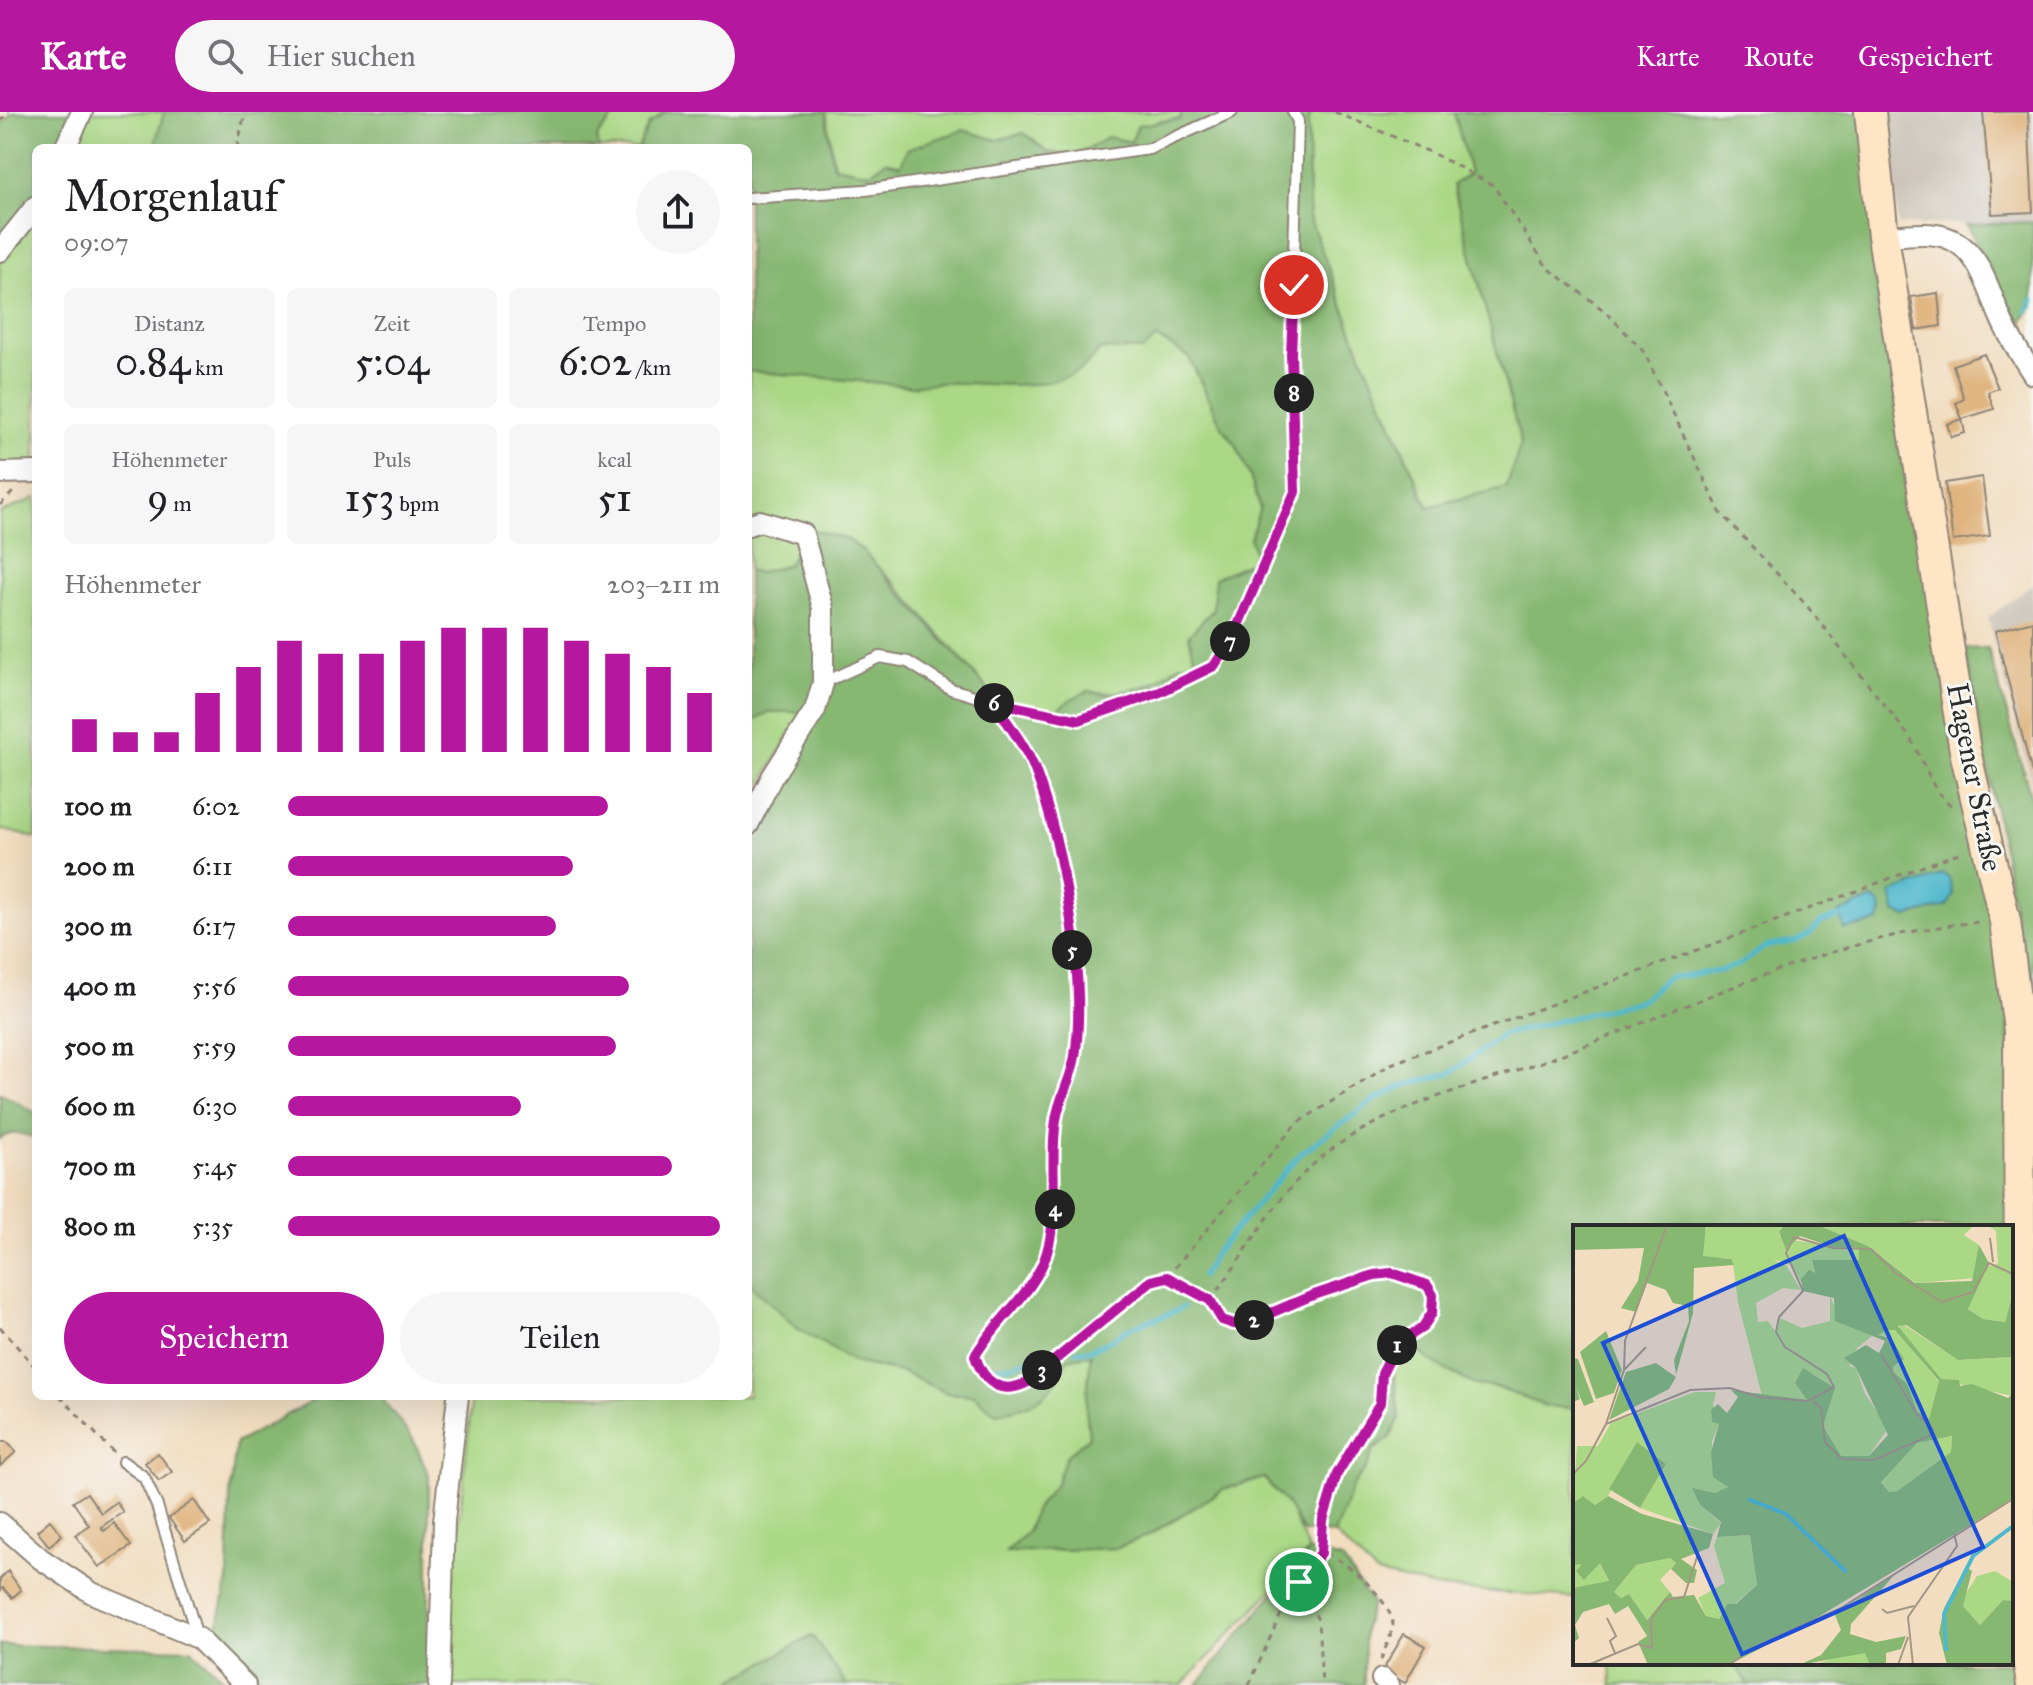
<!DOCTYPE html>
<html lang="de">
<meta charset="utf-8">
<style>
body{margin:0;font-family:"IM FELL Great Primer",serif;background:#f6f6f6;color:#202124;height:100vh;display:flex;flex-direction:column;font-size:30px;white-space:nowrap}
*{box-sizing:border-box;margin:0}
p{font-size:26px;color:#757577}
.icon{flex:none;width:44px;height:44px;fill:none;stroke:currentColor;stroke-width:2;stroke-linecap:round;stroke-linejoin:round}
.map{position:relative;flex:1;overflow:hidden}
.panel{position:absolute;left:32px;top:32px;width:720px;height:1256px;display:flex;flex-direction:column;background:#fff;border-radius:12px;box-shadow:0 8px 32px #0002}
.panel>*{flex:none}
.pin{position:absolute;display:grid;place-items:center;width:68px;height:68px;color:#fff;margin:-34px;border:4px solid #fff;border-radius:50%;box-shadow:0 2px 8px #0007}
.km{position:absolute;width:40px;height:40px;margin:-20px;border-radius:50%;background:#222;color:#fff;font-size:22px;line-height:40px;text-align:center}
.round{display:grid;place-items:center;flex:none;width:84px;height:84px;border-radius:42px;background:#f6f6f6}
.summary{display:flex;align-items:center;justify-content:space-between;height:136px;padding:0 32px}
h1{font-size:44px;font-weight:600;line-height:60px}
.stats{display:grid;grid-template-columns:repeat(3,1fr);gap:12px;height:136px;padding:8px 32px}
.stats div{display:grid;align-content:center;border-radius:12px;background:#f6f6f6;text-align:center}
.stats b{font-size:40px;font-weight:600}
.stats small{font-size:22px;font-weight:400}
.stats p{font-size:22px}
.chart{height:224px;padding:16px 32px}
.chart p{display:flex;justify-content:space-between}
.chart svg{width:100%;height:144px;margin-top:8px;stroke:#b5179e;stroke-width:6}
.button{display:flex;gap:16px;margin-top:auto;padding:16px 32px}
.button a{flex:1;height:92px;border-radius:48px;background:#b5179e;color:#fff;font-size:32px;font-weight:600;line-height:92px;text-align:center}
.button a+a{background:#f6f6f6;color:#202124}
ul{padding:0 32px;list-style:none;font-size:26px}
li{display:grid;grid-template-columns:128px 96px 1fr;align-items:center;height:60px}
li i{height:20px;border-radius:10px;background:#b5179e}
header{display:flex;align-items:center;gap:48px;box-sizing:border-box;height:112px;padding:0 40px;background:#b5179e;color:#fff}
header strong{font-size:38px}
nav{display:flex;gap:44px;margin-inline-start:auto;font-size:28px}
.search{width:560px;height:72px;background:#f6f6f6;display:flex;align-items:center;gap:20px;box-sizing:border-box;padding:0 28px;border-radius:44px;color:#757577;font-size:30px}
.map>svg:first-child{display:block}
.industrial{fill:#cbc3b8}
.green{fill:#aad885;stroke:#6a8258;stroke-width:2}
.forest{fill:#87b872;stroke:#59724e;stroke-width:2}
.water{fill:#4fb8cc;stroke:#3d727c;stroke-width:2}
.lines{fill:none;stroke-linecap:round;stroke-linejoin:round}
.stream{stroke:#4fb8cc;stroke-width:5}
.building{fill:#e0b47e}
.service-casing{stroke:#8e8476;stroke-width:14}
.minor-casing{stroke:#8e8476;stroke-width:24}
.secondary-casing{stroke:#8e8476;stroke-width:34}
.path{stroke:#8e8476;stroke-width:3;stroke-dasharray:6 6;stroke-linecap:butt}
.service{stroke:#fff;stroke-width:10}
.minor{stroke:#fff;stroke-width:20}
.secondary{stroke:#fde5c5;stroke-width:30}
.route-casing{stroke:#fff;stroke-width:16}
.route{stroke:#b5179e;stroke-width:10}
.labels{text-anchor:middle;stroke-width:6;stroke-linejoin:round;paint-order:stroke}
.street-label{font-size:30px;fill:#2b2b2b;stroke:#f6f6f2}
.inset-river{fill:none;stroke:#4fb8cc;stroke-width:4}
.inset-road{fill:none;stroke:#a29684;stroke-width:2}
.view{fill:#1d4ed8;fill-opacity:0.15;stroke:#1d4ed8;stroke-width:4}
.inset-edge{fill:none;stroke:#2b2b2b;stroke-width:4}
</style>
<header>
<strong>Karte</strong>
<div class="search"><svg class="icon" aria-label="search" viewBox="0 0 24 24"><circle cx="10" cy="10" r="6"/><path d="M15 15l6 6"/></svg>Hier suchen</div>
<nav><a>Karte</a><a>Route</a><a>Gespeichert</a></nav>
</header>
<div class="map">
<svg width="2033" height="1573" viewBox="0 0 2033 1573">
<rect width="100%" height="100%" fill="#f6f6f2"/>
<filter id="ink" filterUnits="userSpaceOnUse"><feTurbulence type="fractalNoise" baseFrequency=".0125" numOctaves="2"/><feDisplacementMap in="SourceGraphic" scale="16" xChannelSelector="R" yChannelSelector="G"/><feConvolveMatrix kernelMatrix="1 2 1 2 8 2 1 2 1" color-interpolation-filters="sRGB"/></filter>
<filter id="wash" filterUnits="userSpaceOnUse"><feTurbulence type="fractalNoise" baseFrequency=".006" numOctaves="4" result="noise"/><feDisplacementMap in="SourceGraphic" scale="32" xChannelSelector="R" yChannelSelector="G"/><feGaussianBlur stdDeviation="1.8" result="paint"/><feColorMatrix in="noise" values="0 0 0 0 0 0 0 0 0 0 0 0 0 0 0 0 0 1.4 0 .05"/><feComposite in="paint" operator="in"/></filter>
<g filter="url(#wash)">
<rect width="100%" height="100%" fill="#f2ddc0"/>
<g class="industrial">
<path d="M1891 0H2033V110L1898 113Z"/>
<path d="M2033 472V676L1988 506Z"/>
</g>
<g class="green">
<path d="M85 0H164L154 36H68Z"/>
<path d="M618 0H666L649 12 638 36H598L597 24Z"/>
<path d="M826 0H1182L1180 7 1157 9 1131 31 1108 25 1077 44 1048 40 1024 21 997 28 963 18 901 53 886 49 870 61 834 54Z"/>
<path d="M1312 0H1454L1470 61 1453 73 1521 331 1507 375 1428 395 1362 244 1309 105 1308 10Z"/>
<path d="M36 98V358L0 359V144Z"/>
<path d="M1156 226 1189 245 1221 313 1236 333 1250 364 1260 396 1250 427 1256 448C1231 456 1212 469 1213 498L1189 523 1197 553C1155 566 1134 587 1088 579L1052 603 999 590 896 472 849 428 810 418 748 412 749 258 913 274 937 269 991 271 1081 258 1101 236 1142 238Z"/>
<path d="M36 386V726L0 717V401Z"/>
<path d="M763 415 799 430 789 452 758 461 748 459V420Z"/>
<path d="M769 600H803L748 694V612Z"/>
<path d="M748 1169 797 1216 854 1250 905 1261 947 1281 974 1283 995 1301 1057 1269 1067 1247 1091 1242 1086 1295 1089 1325 1066 1344 1057 1370 1034 1399 1028 1419 1008 1440 1117 1436 1150 1422 1224 1377 1264 1366 1289 1395 1309 1439 1182 1573H847L812 1524 723 1573H452L449 1506 472 1284H748Z"/>
<path d="M1404 1238 1422 1241 1433 1251 1475 1273 1496 1275 1545 1294 1575 1296V1486L1440 1476 1377 1462 1334 1422 1353 1373 1366 1357 1373 1338 1390 1326 1399 1307 1394 1260Z"/>
<path d="M1611 1551H1735L1748 1573H1612Z"/>
</g>
<g class="forest">
<path d="M13 0H79L62 36H36V88L0 137V13Z"/>
<path d="M164 0H618L597 24 598 36H154Z"/>
<path d="M666 0H826L833 54 870 61 886 49 901 53 907 37 963 18 997 28 1024 21 1048 40 1077 44 1108 25 1131 30 1138 13 1180 7 1182 0H1312L1308 10 1309 105 1362 244 1428 395 1507 375 1521 331 1453 73 1470 61 1454 0H1869L2005 809 2032 1573H1748L1735 1551H2011V1115H1575V1296L1545 1294 1496 1275 1475 1273 1433 1251 1422 1241 1404 1238 1394 1260 1399 1307 1390 1326 1373 1338 1366 1357 1353 1373 1334 1422 1303 1420 1289 1395 1264 1366 1224 1377 1150 1422 1117 1436 1006 1440 1028 1419 1034 1399 1057 1370 1066 1344 1089 1325 1086 1295 1091 1242 1067 1247C1050 1286 1036 1295 995 1301L974 1283 947 1281 905 1261 854 1250 797 1216 753 1175 748 1169V728L803 600H769L748 612V459L759 461 789 452 810 417 849 428 864 440 999 590 1052 603 1071 587 1088 579 1109 583 1150 574 1181 551 1196 553 1189 523 1213 498 1215 466 1256 448 1250 427 1260 396 1250 364 1236 333 1221 313 1189 245 1157 226 1143 238 1101 237C1094 244 1087 254 1079 259 1031 286 966 263 913 274L748 259V36H680L675 30 667 36H638L649 12Z"/>
<path d="M2033 110V193L2021 212 1966 113Z"/>
<path d="M1988 536 2033 692V899L1965 537Z"/>
<path d="M0 981 36 1001V1026C23 1022 12 1018 0 1027Z"/>
<path d="M321 1284H380L413 1327 429 1363V1573H266L216 1522 228 1468 230 1382 236 1331Z"/>
<path d="M1309 1439 1342 1447 1372 1492 1364 1516V1573H1197Z"/>
<path d="M812 1524 847 1573H723Z"/>
<path d="M0 1533 191 1537 230 1573H0Z"/>
</g>
<g class="water">
<path d="M1943 762 1949 766 1953 783 1948 794 1907 805 1895 800 1891 781Z"/>
<path d="M1873 787 1879 791 1882 801 1878 810 1844 817 1839 801Z"/>
</g>
<g class="lines">
<g class="stream">
<path d="M2027 200 2033 188"/>
<path d="M1202 1164 1216 1140 1301 1041 1373 989 1403 974 1451 961 1502 923 1642 888 1667 866 1720 859 1741 852 1765 835 1796 829 1810 822 1821 810 1839 805"/>
<path d="M1076 1239C1102 1239 1114 1223 1135 1214 1152 1207 1167 1205 1183 1195"/>
<path d="M993 1255 1014 1253 1039 1244"/>
</g>
</g>
<g id="blocks">
<g class="building">
<path d="M1983 0H2028L2033 100 1992 102Z"/>
<path d="M1938 181 1941 214 1916 218 1911 185Z"/>
<path d="M1984 242 1998 276 1988 280 1994 297 1962 307 1965 321 1951 325 1947 312 1962 307 1956 291 1964 287 1953 253Z"/>
<path d="M1982 365 1990 424 1953 429 1945 371Z"/>
<path d="M2033 509V661H2032L1995 519Z"/>
<path d="M0 1330H7L16 1340 0 1354Z"/>
<path d="M158 1341 172 1360 159 1369 145 1351Z"/>
<path d="M87 1381 101 1401 116 1390 123 1400 101 1415 104 1419 114 1411 131 1434 99 1455 75 1423 89 1413 73 1390Z"/>
<path d="M194 1388 210 1412 185 1429 169 1406Z"/>
<path d="M50 1408 62 1423 49 1434 37 1419Z"/>
<path d="M8 1459 21 1478 12 1486 3 1476 0 1479V1467Z"/>
<path d="M1404 1522 1426 1534 1405 1571 1383 1558Z"/>
</g>
</g>
</g>
<g filter="url(#ink)">
<use href="#blocks" fill-opacity="0" stroke="#8e8476" stroke-width="2"/>
<g class="lines">
<defs>
<g id="service">
<path d="M748 86 865 78 1149 37 1232 0"/>
<path d="M823 571 880 545 908 550 951 577 994 590 1079 608 1160 580 1214 554 1233 525 1295 380 1291 242 1298 9 1293 0"/>
<path d="M123 1350 144 1365 157 1394 197 1524"/>
</g>
<g id="minor">
<path d="M65 36 82 0"/>
<path d="M1883 124C1903 124 1926 119 1945 125 1980 136 1988 178 2002 209 2010 227 2022 245 2033 262"/>
<path d="M0 139 36 94"/>
<path d="M0 361 36 360"/>
<path d="M748 413 760 409 803 422 823 496V571L815 598 772 665 748 713"/>
<path d="M0 1411 41 1447 92 1481 198 1526 245 1573"/>
<path d="M1382 1567 1389 1573"/>
<path d="M439 1573 444 1409 458 1284"/>
</g>
<path id="secondary" d="M1870 0 1883 124 1965 639 2005 809 2019 918 2021 1501 2032 1573"/>
</defs>
<use href="#service" class="service-casing"/>
<use href="#minor" class="minor-casing"/>
<use href="#secondary" class="secondary-casing"/>
<g class="path">
<path d="M1335 0 1432 41 1493 73 1547 155 1606 200 1644 240 1720 400 1807 494 1911 627 1936 678 1952 695"/>
<path d="M0 9 9 0"/>
<path d="M237 36 245 0"/>
<path d="M0 393 14 379"/>
<path d="M1004 607 1034 655 1052 722 1078 886 1075 945 1056 1006 1055 1101 1047 1141 1034 1169 985 1227 975 1244C984 1271 1001 1284 1028 1270L1151 1169 1167 1165 1210 1188C1247 1142 1272 1088 1317 1049 1382 993 1476 975 1555 945 1688 896 1840 820 1982 810"/>
<path d="M1167 1165 1296 1012 1391 952 1964 739"/>
<path d="M1210 1188C1215 1199 1222 1210 1235 1212 1271 1216 1355 1150 1396 1162 1408 1166 1429 1170 1433 1182 1442 1209 1410 1217 1397 1233 1383 1251 1386 1270 1380 1291 1373 1315 1352 1337 1339 1358 1325 1381 1323 1415 1321 1441"/>
<path d="M0 1215 36 1256"/>
<path d="M60 1284 115 1342"/>
<path d="M1299 1470 1318 1508 1322 1573"/>
<path d="M1249 1573 1284 1495 1321 1441C1343 1443 1393 1490 1393 1514 1392 1524 1383 1539 1381 1549"/>
</g>
<use href="#service" class="service"/>
<use href="#minor" class="minor"/>
<use href="#secondary" class="secondary"/>
</g>
</g>
<g class="lines" filter="url(#ink)">
<defs>
<path id="route" d="M1294 173 1291 242 1295 380 1233 525 1214 554 1160 580 1079 608 994 590C1007 611 1026 634 1035 658 1062 730 1087 867 1075 944 1072 966 1059 986 1056 1008 1049 1052 1060 1096 1047 1140 1035 1181 996 1207 975 1244 984 1271 1001 1284 1028 1270L1151 1169 1167 1165 1210 1188 1222 1208 1234 1212 1247 1211 1311 1184 1374 1163 1392 1161 1427 1173 1433 1183 1432 1201 1423 1215 1397 1232 1382 1262 1380 1291 1337 1362 1323 1408 1321 1441 1299 1470"/>
</defs>
<use href="#route" class="route-casing"/>
<use href="#route" class="route"/>
</g>
<g class="labels">
<g class="street-label">
<text transform="translate(1975 665) rotate(79)" y="10">Hagener Straße</text>
</g>
</g>
<g transform="translate(1573 1113)">
<rect width="440" height="440" fill="#f2ddc0"/>
<path d="M134 0H211L206 8 213 24 218 15 286 24 287 35 239 36 242 50 229 59 218 40 208 36 200 35 213 40 228 65 210 63 183 78 185 97 195 96 213 121 204 107 207 93 229 103 257 96V71L267 95 299 111 284 123 276 141 283 143 292 169 315 203 296 231 268 232 262 226 249 204 262 163 242 150 235 148 225 162 234 175 189 171 165 77 160 39 155 33H132L128 27ZM246 0H401L391 10 406 20 402 53 343 58 295 21ZM414 0H440V68L432 97 410 94 394 83 411 42 425 39 423 6ZM328 98 385 135 440 132 439 171 368 155 326 104ZM322 104 366 157 356 195 344 186 321 148 320 142 328 137 319 120 314 111 305 110 308 104ZM122 167H143L140 180 146 199 139 216V243L155 263 142 268 120 264 127 280 148 298 140 309 67 283 93 239 65 218 35 271 22 280 10 271 0 278 4 221H25L38 198ZM379 211 378 227 324 266 316 267 308 256 344 218ZM177 310 184 360 162 379H154L146 394 133 391 125 373 152 358 141 321 144 312ZM97 333 103 338 87 355 97 367 74 395 56 369 48 373 41 367 63 340ZM7 336 27 338 36 357 0 363V340ZM422 346 440 357V376L430 375 407 400 390 381V373L404 351ZM276 428H293L297 440H241Z" fill="#aad885"/>
<path d="M0 0H133L130 31 158 34 161 40 121 43 120 88 103 150 101 135 116 96 115 81 100 78 93 65 74 58 63 87 48 83 65 56 71 23 0 25ZM211 0H245L295 21 342 58 399 56 406 20 416 38 395 84 410 94 432 97 440 68V132L385 135 333 100 325 101 368 154 386 155 387 161 399 159 435 173 440 168V274L237 397 156 440H75L65 417 74 411 55 381 42 389 36 379 10 387 2 400 6 413 0 418V363L36 356 27 338 11 355 3 346 9 339 0 340V278L10 271 22 280 35 271 69 289 140 309 136 323 108 334 124 345 121 358H113L98 344 103 338 97 333 63 340 41 367 48 373 56 369 74 395 97 367 100 372 121 370 133 391 146 394 154 379H163L184 360 177 310 144 312 148 297 127 280 119 263 142 268 155 262 140 252 138 227 146 199 139 197 138 185 145 179 154 188 165 172 158 165 234 175 222 158 230 143 262 163 250 201 268 231H296L315 210 283 143 271 133 293 120 306 128 312 116 262 96 261 73 230 66 228 54 236 45 242 48 239 35H286V23L260 22 227 11 213 25 206 7ZM313 105H322L366 156 356 194 344 186 334 159 321 148 320 142 331 134 318 113 305 110ZM379 211 378 227 324 266 316 267 308 257 344 218ZM33 106 49 145 41 168 23 174 7 127ZM0 133 5 134 21 177 11 181 3 162 7 174 0 177ZM83 138 103 152 96 164 36 195 53 147ZM64 217 93 239 67 283 36 264ZM393 342 399 346 390 381 407 400 430 375 440 376V440H374L366 408 371 383ZM323 348 278 399 277 409 303 417 333 411 328 424 313 428V440H297L292 428 226 440 248 430 268 405 262 390Z" fill="#87b872" fill-rule="evenodd"/>
<path class="inset-river" d="M175 274 213 289 273 347M373 426 371 389 400 331 440 301"/>
<path class="inset-road" d="M417 13 420 37M51 145 73 122M240 176 248 183 252 217 269 234 301 235 358 210 360 204 344 189 308 129M33 199 117 165 157 163 186 172 235 176 261 162 254 149 212 122 203 107 206 92 230 66 213 28 221 12 260 23 298 24 324 49 369 77 400 67 416 38 440 49M0 249 13 236 33 199 51 145 52 116 94 0M309 384 314 388 341 381M34 393 43 411 37 416 42 428M15 440 65 419 79 423 78 394 92 375 111 372 125 329M156 440 179 423 268 383 440 274M325 440 335 412M340 440 335 392 384 321 381 308"/>
<path class="view" d="M271 11 410 322 169 429 30 118Z"/>
<rect width="440" height="440" class="inset-edge"/>
</g>
</svg>
<div class="pin" style="left:1299px;top:1470px;background:#1e9e55"><svg class="icon" aria-label="arrive" viewBox="0 0 24 24"><path d="M6 21V4h12l-3 4 3 4H6"/></svg></div>
<div class="pin" style="left:1294px;top:173px;background:#d93025"><svg class="icon" aria-label="check" viewBox="0 0 24 24"><path d="M5 12l5 5 9-10"/></svg></div>
<b class="km" style="left:1397px;top:1233px">1</b>
<b class="km" style="left:1254px;top:1208px">2</b>
<b class="km" style="left:1042px;top:1258px">3</b>
<b class="km" style="left:1055px;top:1097px">4</b>
<b class="km" style="left:1072px;top:838px">5</b>
<b class="km" style="left:994px;top:591px">6</b>
<b class="km" style="left:1230px;top:529px">7</b>
<b class="km" style="left:1294px;top:281px">8</b>
<section class="panel">
<div class="summary"><div><h1>Morgenlauf</h1><p>09:07</p></div><a class="round"><svg class="icon" aria-label="share" viewBox="0 0 24 24"><path d="M12 15V3M7 8l5-5 5 5M5 13v7h14v-7"/></svg></a></div>
<div class="stats">
<div><p>Distanz</p><b>0.84<small> km</small></b></div>
<div><p>Zeit</p><b>5:04</b></div>
<div><p>Tempo</p><b>6:02<small> /km</small></b></div>
</div>
<div class="stats">
<div><p>Höhenmeter</p><b>9<small> m</small></b></div>
<div><p>Puls</p><b>153<small> bpm</small></b></div>
<div><p>kcal</p><b>51</b></div>
</div>
<div class="chart"><p><span>Höhenmeter</span>203–211 m</p>
<svg viewBox="0 0 160 44" preserveAspectRatio="none"><path d="M5 44V34M15 44V38M25 44V38M35 44V26M45 44V18M55 44V10M65 44V14M75 44V14M85 44V10M95 44V6M105 44V6M115 44V6M125 44V10M135 44V14M145 44V18M155 44V26"/></svg>
</div>
<ul>
<li><b>100 m</b>6:02<i style="width:74%"></i></li>
<li><b>200 m</b>6:11<i style="width:66%"></i></li>
<li><b>300 m</b>6:17<i style="width:62%"></i></li>
<li><b>400 m</b>5:56<i style="width:79%"></i></li>
<li><b>500 m</b>5:59<i style="width:76%"></i></li>
<li><b>600 m</b>6:30<i style="width:54%"></i></li>
<li><b>700 m</b>5:45<i style="width:89%"></i></li>
<li><b>800 m</b>5:35<i style="width:100%"></i></li>
</ul>
<div class="button"><a>Speichern</a><a>Teilen</a></div>
</section>
</div>
